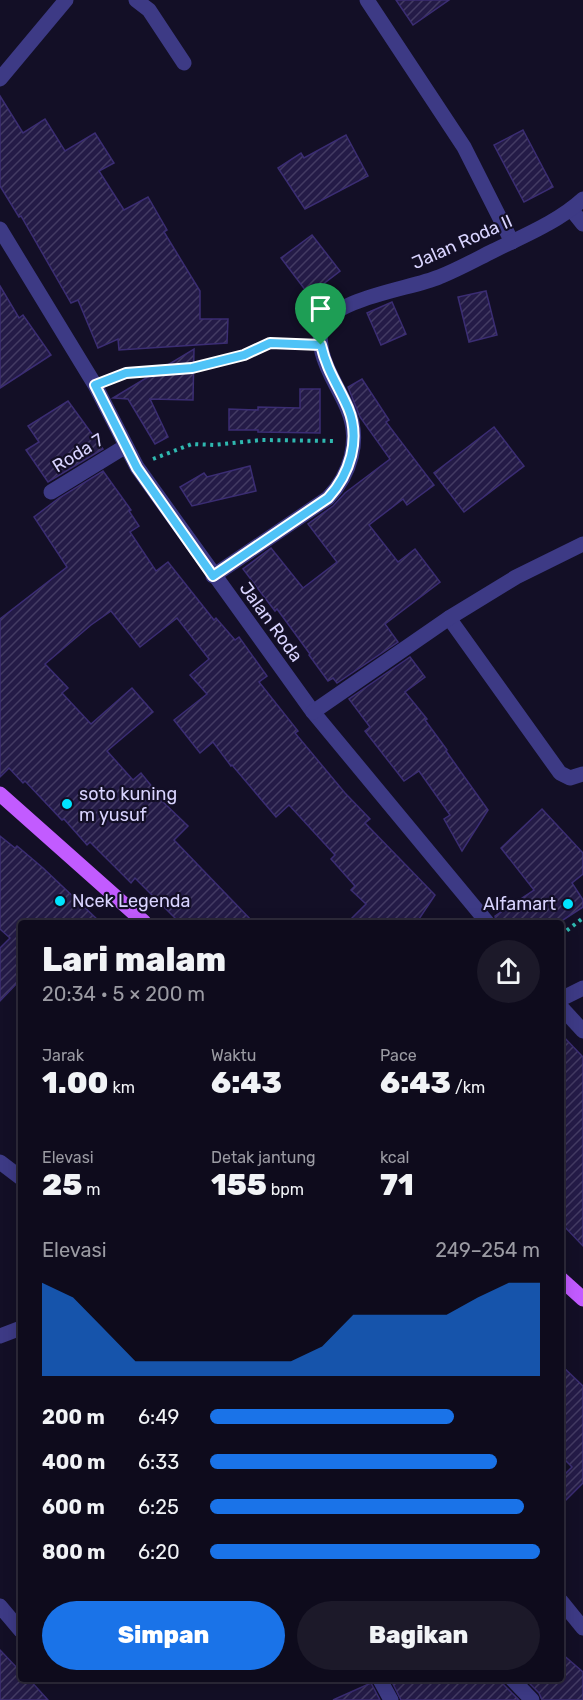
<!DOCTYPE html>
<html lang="id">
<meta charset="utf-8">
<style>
body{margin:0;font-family:Rubik,sans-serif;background:#1c1929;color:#f1f3f6;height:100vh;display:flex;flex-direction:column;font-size:22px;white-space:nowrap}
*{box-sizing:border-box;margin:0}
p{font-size:20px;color:#9b9ba3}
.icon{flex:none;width:33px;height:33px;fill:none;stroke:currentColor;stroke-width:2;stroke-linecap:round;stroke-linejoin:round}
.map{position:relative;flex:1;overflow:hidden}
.sheet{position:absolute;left:18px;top:920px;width:546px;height:762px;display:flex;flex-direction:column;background:#0e0b1c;border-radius:6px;box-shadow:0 3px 15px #0003,0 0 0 2px #2e2b3b}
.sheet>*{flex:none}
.pin{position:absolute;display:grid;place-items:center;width:51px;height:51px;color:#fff;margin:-62px -26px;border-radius:50% 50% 50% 0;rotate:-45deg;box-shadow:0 0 6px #0007}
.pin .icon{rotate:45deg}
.round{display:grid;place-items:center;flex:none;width:63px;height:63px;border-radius:32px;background:#1c1929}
.summary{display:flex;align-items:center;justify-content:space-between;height:102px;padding:0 24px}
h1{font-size:33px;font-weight:800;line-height:45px}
.metrics{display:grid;grid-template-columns:repeat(3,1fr);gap:9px;height:102px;padding:6px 24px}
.metrics div{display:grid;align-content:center}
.metrics b{font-size:30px;font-weight:800}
.metrics small{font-size:16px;font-weight:400}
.metrics p{font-size:16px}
.chart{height:168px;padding:12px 24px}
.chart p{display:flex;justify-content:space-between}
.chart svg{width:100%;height:108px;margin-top:6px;fill:#1a73e8;opacity:.7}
.primary-button{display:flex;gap:12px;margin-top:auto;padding:12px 24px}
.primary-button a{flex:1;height:69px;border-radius:36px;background:#1a73e8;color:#fff;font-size:24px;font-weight:800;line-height:69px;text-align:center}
.primary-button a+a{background:#1c1929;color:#f1f3f6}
ul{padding:0 24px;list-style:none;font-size:20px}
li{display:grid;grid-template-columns:96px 72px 1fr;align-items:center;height:45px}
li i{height:15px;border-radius:8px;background:#1a73e8}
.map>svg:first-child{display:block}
.building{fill:url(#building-hatch);stroke:#3b2d73;stroke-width:1.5}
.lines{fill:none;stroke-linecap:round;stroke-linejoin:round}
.path{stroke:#2fb8b0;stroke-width:4;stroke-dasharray:3 4.5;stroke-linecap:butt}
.minor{stroke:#3d3a85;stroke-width:15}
.major{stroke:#c25bff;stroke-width:15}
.route-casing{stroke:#fff;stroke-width:12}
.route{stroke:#4fc3f7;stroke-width:8}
.poi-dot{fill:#00e5ff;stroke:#130f26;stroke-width:2}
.labels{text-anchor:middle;stroke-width:4.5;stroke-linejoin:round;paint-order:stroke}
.street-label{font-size:18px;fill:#d9d4ff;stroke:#130f26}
.poi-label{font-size:18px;fill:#d9d4ff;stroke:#130f26;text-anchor:start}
</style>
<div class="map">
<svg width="583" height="1700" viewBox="0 0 583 1700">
<defs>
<pattern id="building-hatch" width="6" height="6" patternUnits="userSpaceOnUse" patternTransform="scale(1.5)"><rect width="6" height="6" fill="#241b47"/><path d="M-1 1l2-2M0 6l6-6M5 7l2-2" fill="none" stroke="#433b63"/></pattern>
</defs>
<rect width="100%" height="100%" fill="#130f26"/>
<g class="building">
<path d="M396 0H449L413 25Z"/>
<path d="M0 96 23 133 45 119 65 151 95 133 114 163 99 171 124 210 148 197 167 230 164 232 200 291V319H228L227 343 119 350 118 339 98 348 78 300 71 303 21 216 19 217 0 186Z"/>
<path d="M523 130 553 187 524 202 494 145Z"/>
<path d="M346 135 368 176 305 209 278 168 301 153 304 158Z"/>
<path d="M312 235 340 271 309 295 281 258Z"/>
<path d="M0 286 19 318 23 315 51 355 0 388Z"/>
<path d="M486 291 497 335 469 342 458 297Z"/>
<path d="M392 302 406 334 381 345 367 313Z"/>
<path d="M194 349 193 400 150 399 168 437 155 444 128 399 113 398Z"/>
<path d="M362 379 389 420 386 422 434 485 407 505 403 499 369 525 398 562 415 549 440 582 385 624 398 642 337 683 333 678 328 681 309 655 310 654 277 609 275 611 243 569 271 548 303 588 337 562 308 524 333 506 345 493 390 459 360 417 348 387Z"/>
<path d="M300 389H320V433L258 432V430H229V409L258 410V407L300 408Z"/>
<path d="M68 401 103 449 48 482 26 450 39 442 28 426Z"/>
<path d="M494 427 524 466 464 512 434 473Z"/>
<path d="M250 466 256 491 192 506 180 487 204 473 207 477Z"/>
<path d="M103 471 131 510 129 511 139 526 130 532 156 571 168 562 214 620 216 618 235 640 239 637 267 676 259 682 298 731 295 733 345 793 370 819 365 823 435 895 417 922H348L366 904 351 890 355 886 331 859 335 855 289 805 276 817 232 765 231 766 213 742 200 753 174 720 207 694 190 675 209 659 177 618 140 647 111 611 91 625 45 664 68 688 62 693 91 724 132 688 153 712 107 751 133 780 141 773 162 799 161 800 188 826 174 840 253 922H179L135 878 131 883 90 842 87 845 64 819 62 820 25 781 23 783 9 768 0 777V619L67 567 34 517 59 498Z"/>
<path d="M410 657 425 677 405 692 427 719 425 720 447 750 446 751 488 810 462 851 444 819 450 815 419 771 404 781 365 731 370 727 349 699Z"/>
<path d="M542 809 583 853V874L572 883 583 900V907L560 922H496L495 916 534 890 501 848Z"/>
<path d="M0 836 15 848 17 846 43 868 100 922H21V979L0 1001V948L10 938 0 929Z"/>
<path d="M561 1034 583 1057V1246L561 1223Z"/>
<path d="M561 1365 583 1386V1483L561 1505V1478L572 1467 561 1456Z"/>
<path d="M0 1650 21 1672V1678H28L48 1700H0Z"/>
<path d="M561 1653 583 1672V1700H542L539 1693 527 1681 529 1678H561Z"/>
<path d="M390 1678H501L504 1685 519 1700H401Z"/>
<path d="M371 1683 380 1700H333Z"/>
</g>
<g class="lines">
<g class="path">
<path d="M113 378 126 373 141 370 192 368 244 355 270 343 301 344"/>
<path d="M153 459 192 444 214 445 261 440 335 441"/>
<path d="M561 935 583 918"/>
</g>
<g class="minor">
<path d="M136 0 149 10 184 63"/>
<path d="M367 0 464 147 512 242"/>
<path d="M0 79 66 0"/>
<path d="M571 209 583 224"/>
<path d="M0 229 95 385 137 467 313 712 487 922"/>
<path d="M51 492 126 446"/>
<path d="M213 576 328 498C350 475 361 441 348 410 340 390 327 373 322 352 321 346 319 335 321 329 332 298 411 289 439 277 457 270 475 260 493 251 523 236 558 222 583 199"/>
<path d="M449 618 560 773 570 778 583 774"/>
<path d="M313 712 449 618 516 577 583 544"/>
<path d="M561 999 583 988"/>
<path d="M561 1007 583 1031"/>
<path d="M0 1162 21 1178"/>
<path d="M0 1336 21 1328"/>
<path d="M561 1601 583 1628"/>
<path d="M0 1606 21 1631"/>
<path d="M379 1678 391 1700"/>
<path d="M511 1678 532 1700"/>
</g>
<g class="major">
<path d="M0 794 144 922"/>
<path d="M561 1279 583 1299"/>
</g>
</g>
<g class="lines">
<defs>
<path id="route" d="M270 343 321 345C327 371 338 385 348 408 361 439 350 474 328 498L213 576 137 468 95 385 126 373 192 368 244 355Z"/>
</defs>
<use href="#route" class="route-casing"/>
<use href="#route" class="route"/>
</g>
<g class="poi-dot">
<circle cx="67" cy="804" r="6"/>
<circle cx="60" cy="901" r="6"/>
<circle cx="568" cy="904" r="6"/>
</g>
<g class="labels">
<g class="street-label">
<text transform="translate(462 242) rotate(-24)" y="6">Jalan Roda II</text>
<text transform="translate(78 453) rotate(-32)" y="6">Roda 7</text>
<text transform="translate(271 622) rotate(54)" y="6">Jalan Roda</text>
</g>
<g class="poi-label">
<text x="79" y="800">soto kuning<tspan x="79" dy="21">m yusuf</tspan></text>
<text x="72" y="907">Ncek Legenda</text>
<text x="556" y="910" text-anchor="end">Alfamart</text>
</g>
</g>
</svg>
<div class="pin" style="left:321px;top:345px;background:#1e9e55"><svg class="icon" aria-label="arrive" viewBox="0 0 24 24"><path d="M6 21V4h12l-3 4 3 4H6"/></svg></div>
<section class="sheet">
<div class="summary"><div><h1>Lari malam</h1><p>20:34 · 5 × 200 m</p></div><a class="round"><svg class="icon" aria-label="share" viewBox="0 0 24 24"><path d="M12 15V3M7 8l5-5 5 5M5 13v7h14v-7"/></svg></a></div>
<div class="metrics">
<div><p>Jarak</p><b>1.00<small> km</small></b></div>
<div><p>Waktu</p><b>6:43</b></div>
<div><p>Pace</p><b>6:43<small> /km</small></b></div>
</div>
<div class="metrics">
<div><p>Elevasi</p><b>25<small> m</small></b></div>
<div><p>Detak jantung</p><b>155<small> bpm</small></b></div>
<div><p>kcal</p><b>71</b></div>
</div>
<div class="chart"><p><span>Elevasi</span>249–254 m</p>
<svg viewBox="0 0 160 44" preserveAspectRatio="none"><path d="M0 44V6L10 12L20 25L30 38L40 38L50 38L60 38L70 38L80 38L90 32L100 19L110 19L120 19L130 19L140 12L150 6L160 6V44z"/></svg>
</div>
<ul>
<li><b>200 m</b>6:49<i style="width:74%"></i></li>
<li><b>400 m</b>6:33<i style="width:87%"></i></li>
<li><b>600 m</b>6:25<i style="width:95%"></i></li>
<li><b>800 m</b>6:20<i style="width:100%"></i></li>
</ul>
<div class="primary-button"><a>Simpan</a><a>Bagikan</a></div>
</section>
</div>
